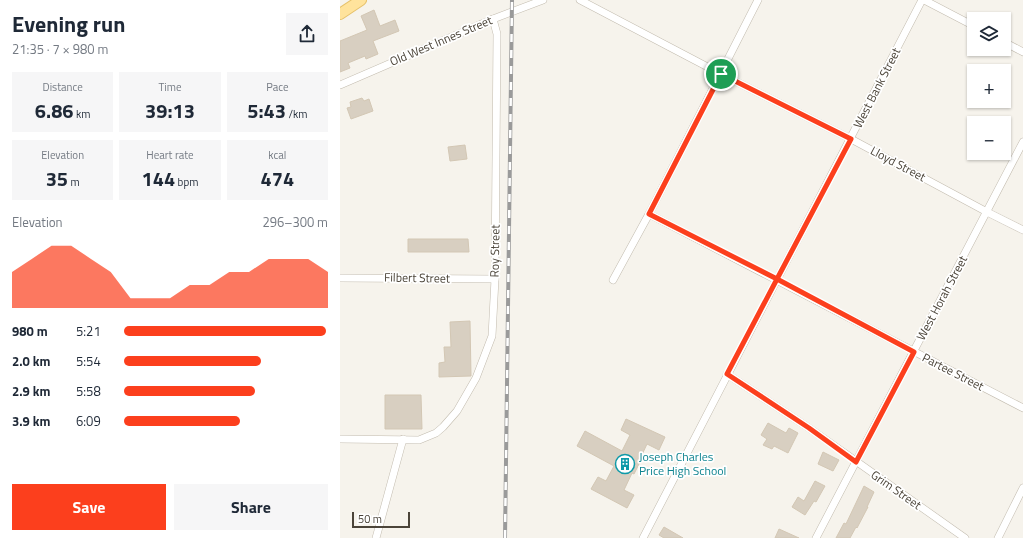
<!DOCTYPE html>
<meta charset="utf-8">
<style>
body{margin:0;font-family:"Titillium Web",sans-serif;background:#f6f6f7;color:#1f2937;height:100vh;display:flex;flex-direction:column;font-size:15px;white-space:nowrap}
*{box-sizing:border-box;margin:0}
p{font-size:13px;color:#747a83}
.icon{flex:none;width:22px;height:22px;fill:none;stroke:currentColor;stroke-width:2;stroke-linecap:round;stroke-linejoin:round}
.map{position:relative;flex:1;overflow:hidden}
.sheet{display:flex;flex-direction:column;background:#fff;width:340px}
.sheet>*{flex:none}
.tools{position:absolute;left:627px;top:12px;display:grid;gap:8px}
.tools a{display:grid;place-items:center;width:44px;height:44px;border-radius:0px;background:#fff;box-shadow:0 1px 3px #0004;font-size:20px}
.scale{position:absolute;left:12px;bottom:10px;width:58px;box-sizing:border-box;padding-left:4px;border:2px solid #4b4439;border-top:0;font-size:11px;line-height:14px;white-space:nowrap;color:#4b4439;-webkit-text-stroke:3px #fff;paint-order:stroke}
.pin{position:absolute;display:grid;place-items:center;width:34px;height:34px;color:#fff;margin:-17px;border:2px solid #fff;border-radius:50%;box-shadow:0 1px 4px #0007}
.round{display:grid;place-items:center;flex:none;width:42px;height:42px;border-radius:0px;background:#f6f6f7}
.summary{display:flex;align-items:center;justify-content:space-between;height:68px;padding:0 12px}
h1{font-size:22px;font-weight:700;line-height:30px}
.metrics{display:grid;grid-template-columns:repeat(3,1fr);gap:6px;height:68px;padding:4px 12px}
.metrics div{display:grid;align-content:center;border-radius:0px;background:#f6f6f7;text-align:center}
.metrics b{font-size:20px;font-weight:700}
.metrics small{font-size:11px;font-weight:400}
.metrics p{font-size:11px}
.chart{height:112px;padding:8px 12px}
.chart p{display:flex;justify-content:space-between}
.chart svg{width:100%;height:72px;margin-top:4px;fill:#fc3f1d;opacity:.7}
.primary-button{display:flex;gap:8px;margin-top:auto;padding:8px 12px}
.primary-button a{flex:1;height:46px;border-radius:0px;background:#fc3f1d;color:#fff;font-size:16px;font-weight:700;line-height:46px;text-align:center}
.primary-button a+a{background:#f6f6f7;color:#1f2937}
ul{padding:0 12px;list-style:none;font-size:13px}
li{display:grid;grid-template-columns:64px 48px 1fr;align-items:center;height:30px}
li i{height:10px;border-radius:5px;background:#fc3f1d}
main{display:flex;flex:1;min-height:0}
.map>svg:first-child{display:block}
.building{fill:#d8cfc1;stroke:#d3c7b4}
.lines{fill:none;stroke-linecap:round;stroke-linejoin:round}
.minor-casing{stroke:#c2bbae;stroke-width:8}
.primary-casing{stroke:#e6c16a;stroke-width:12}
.minor{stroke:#fff;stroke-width:7}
.primary{stroke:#ffe39c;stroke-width:10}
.rail-casing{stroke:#9a9a9a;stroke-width:4}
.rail{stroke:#fff;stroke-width:2.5;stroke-dasharray:8;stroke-linecap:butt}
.route-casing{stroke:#fff;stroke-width:8}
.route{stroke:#fc3f1d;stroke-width:5}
.labels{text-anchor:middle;stroke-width:3.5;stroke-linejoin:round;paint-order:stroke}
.street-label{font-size:12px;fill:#4b4439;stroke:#fff}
.culture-label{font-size:12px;fill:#0d838f;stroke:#fff;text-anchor:start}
</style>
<main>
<section class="sheet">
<div class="summary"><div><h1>Evening run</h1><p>21:35 · 7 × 980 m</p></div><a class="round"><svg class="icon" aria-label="share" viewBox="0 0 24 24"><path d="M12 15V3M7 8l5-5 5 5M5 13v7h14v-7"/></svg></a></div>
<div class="metrics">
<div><p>Distance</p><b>6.86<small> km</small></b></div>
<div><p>Time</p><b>39:13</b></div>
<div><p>Pace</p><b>5:43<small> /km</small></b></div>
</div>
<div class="metrics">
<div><p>Elevation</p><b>35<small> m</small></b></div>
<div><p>Heart rate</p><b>144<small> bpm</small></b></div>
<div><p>kcal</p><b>474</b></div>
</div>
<div class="chart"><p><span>Elevation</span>296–300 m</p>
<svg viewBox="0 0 160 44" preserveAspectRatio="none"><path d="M0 44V22L10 14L20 6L30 6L40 14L50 22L60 38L70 38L80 38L90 30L100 30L110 22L120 22L130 14L140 14L150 14L160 22V44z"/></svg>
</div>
<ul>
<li><b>980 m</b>5:21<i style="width:99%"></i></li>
<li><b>2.0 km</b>5:54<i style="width:67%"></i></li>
<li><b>2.9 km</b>5:58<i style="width:64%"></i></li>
<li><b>3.9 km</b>6:09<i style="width:57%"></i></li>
</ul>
<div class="primary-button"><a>Save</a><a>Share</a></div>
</section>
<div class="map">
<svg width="683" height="538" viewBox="0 0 683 538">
<rect width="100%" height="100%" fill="#f6f3ec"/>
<g class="building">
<path d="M34 10 40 26 55 20 59 31 33 41 38 54 26 59 25 56 8 63 10 68 0 72V41L27 30 21 16Z"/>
<path d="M22 98 24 101 29 99 33 111 11 119 7 108 11 107 10 102Z"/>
<path d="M125 145 127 159 110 161 108 147Z"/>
<path d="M68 239H128L129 252H68Z"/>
<path d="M130 321 131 376 99 377V363L105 362 104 347H111L110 322Z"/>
<path d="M45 395H81L82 429H45Z"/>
<path d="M286 419 325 437 319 450 307 444 299 461 300 462 294 474 292 473 284 490 294 495 287 508 251 489 258 477 266 481 274 466 237 446 245 431 282 451 290 435 281 430Z"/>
<path d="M428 423 446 433 449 428 458 433 448 453 434 446 432 449 423 445 427 439 421 435Z"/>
<path d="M483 452 499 460 493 471 478 464Z"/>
<path d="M475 481 485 486 476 502 474 501 465 515 452 507 458 497 464 501Z"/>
<path d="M524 486 534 492 527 507H528L517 528 516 527 510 538H496L504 523 506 524Z"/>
<path d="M324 527 343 538H324L319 535Z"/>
<path d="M439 529 459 538H435Z"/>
</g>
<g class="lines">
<defs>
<g id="minor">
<path d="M240 0 381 74 511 139 647 212 683 230"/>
<path d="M584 0 634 26"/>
<path d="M664 42 683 52"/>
<path d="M0 85 153 19 203 0"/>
<path d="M309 214 683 408"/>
<path d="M0 278 155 279"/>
<path d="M273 280 309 214 418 0"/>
<path d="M387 374 469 428 625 538"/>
<path d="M0 439 79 440 96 433 103 427 117 411 136 378 152 336 155 279 157 34 153 19"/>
<path d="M36 538 63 439"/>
<path d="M303 538 582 0"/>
<path d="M476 538 683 142"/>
<path d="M658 538 683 488"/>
</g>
<path id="primary" d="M0 14 21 0"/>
</defs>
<use href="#minor" class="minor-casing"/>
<use href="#primary" class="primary-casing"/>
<use href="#minor" class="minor"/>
<use href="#primary" class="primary"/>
<defs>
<path id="rail" d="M165 538 172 0"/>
</defs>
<use href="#rail" class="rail-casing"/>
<use href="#rail" class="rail"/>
</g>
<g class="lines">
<defs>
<path id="route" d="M381 74 309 214 437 279 387 374 469 428 516 462 574 352 437 279 511 139 381 74"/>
</defs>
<use href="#route" class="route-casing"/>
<use href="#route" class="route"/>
</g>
<defs>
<symbol id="building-ring" viewBox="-11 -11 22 22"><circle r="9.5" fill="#fff" stroke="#0f9aa8" stroke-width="1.5"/><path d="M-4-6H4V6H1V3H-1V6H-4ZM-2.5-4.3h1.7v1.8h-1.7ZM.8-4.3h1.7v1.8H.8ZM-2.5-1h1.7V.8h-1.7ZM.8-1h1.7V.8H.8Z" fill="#0f9aa8"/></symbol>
</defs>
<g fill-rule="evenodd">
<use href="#building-ring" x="274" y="453" width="22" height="22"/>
</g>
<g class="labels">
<g class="street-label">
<text transform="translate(101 41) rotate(-23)" y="4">Old West Innes Street</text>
<text transform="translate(537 88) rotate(-63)" y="4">West Bank Street</text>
<text transform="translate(558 164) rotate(28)" y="4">Lloyd Street</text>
<text transform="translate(155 251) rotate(-89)" y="4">Roy Street</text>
<text transform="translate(77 278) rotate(1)" y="4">Filbert Street</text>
<text transform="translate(602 298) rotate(-62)" y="4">West Horah Street</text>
<text transform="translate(613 372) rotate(27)" y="4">Partee Street</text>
<text transform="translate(556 490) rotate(35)" y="4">Grim Street</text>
</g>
<g class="culture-label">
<text x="299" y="461">Joseph Charles<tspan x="299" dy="14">Price High School</tspan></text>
</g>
</g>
</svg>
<div class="tools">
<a><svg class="icon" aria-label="layers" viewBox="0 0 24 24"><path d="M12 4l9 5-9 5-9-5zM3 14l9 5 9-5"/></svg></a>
<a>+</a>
<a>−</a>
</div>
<div class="scale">50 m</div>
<div class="pin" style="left:381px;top:74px;background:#1e9e55"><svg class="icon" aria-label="arrive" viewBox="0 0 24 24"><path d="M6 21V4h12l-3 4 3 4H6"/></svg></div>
</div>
</main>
